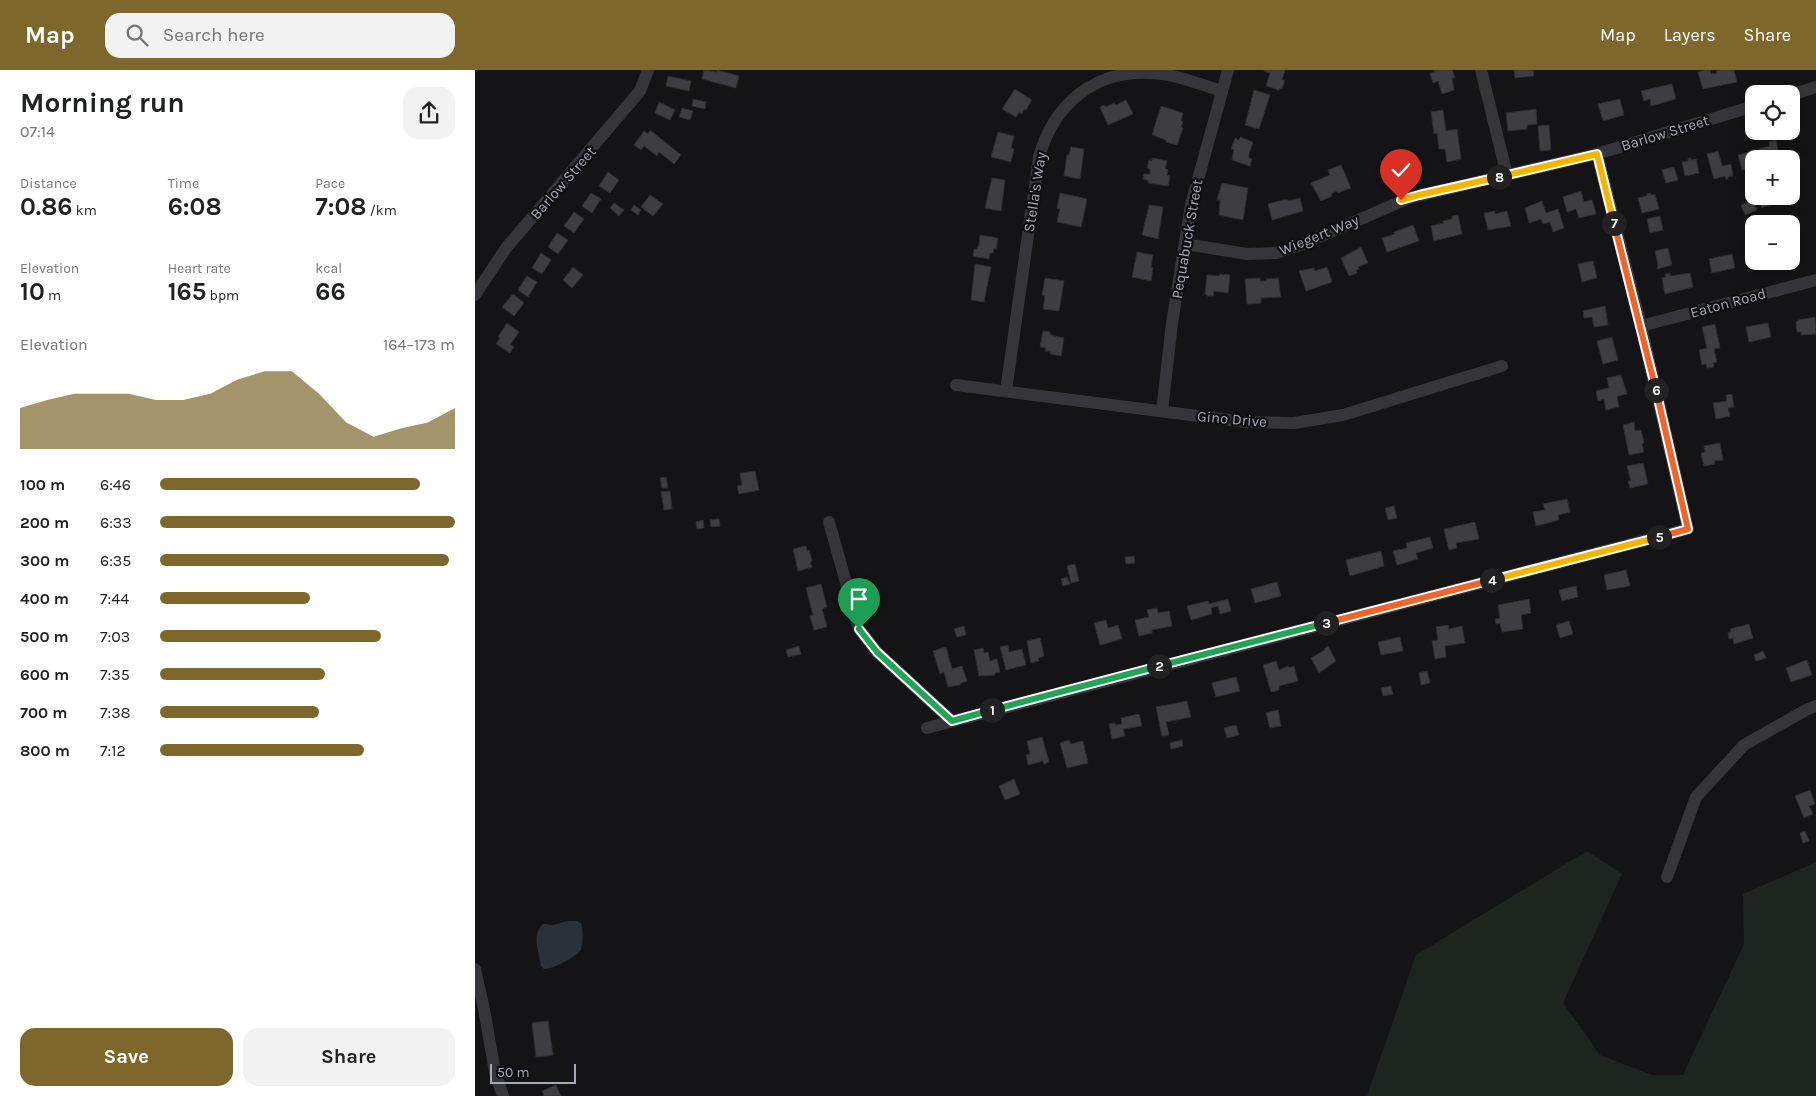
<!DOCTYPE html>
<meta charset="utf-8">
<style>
body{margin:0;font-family:Karla,sans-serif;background:#f2f2f2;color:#202124;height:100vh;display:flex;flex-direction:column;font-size:19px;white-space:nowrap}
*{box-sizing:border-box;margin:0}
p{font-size:16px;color:#757577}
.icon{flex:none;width:28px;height:28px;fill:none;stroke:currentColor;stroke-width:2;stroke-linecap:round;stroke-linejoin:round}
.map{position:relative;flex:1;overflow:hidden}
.details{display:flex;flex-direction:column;background:#fff;width:475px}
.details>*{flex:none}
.controls{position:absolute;left:1270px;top:15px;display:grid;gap:10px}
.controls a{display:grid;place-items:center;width:55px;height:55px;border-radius:10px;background:#fff;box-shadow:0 5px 20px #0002;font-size:25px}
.scale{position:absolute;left:15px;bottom:12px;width:86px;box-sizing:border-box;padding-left:5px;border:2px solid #a5a9b5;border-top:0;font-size:14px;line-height:18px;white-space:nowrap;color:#a5a9b5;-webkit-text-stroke:4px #0f0e10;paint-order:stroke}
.pin{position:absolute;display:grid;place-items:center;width:42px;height:42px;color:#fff;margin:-51px -21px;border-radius:50% 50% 50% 0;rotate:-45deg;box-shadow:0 0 5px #0007}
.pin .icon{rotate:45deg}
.km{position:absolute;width:25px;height:25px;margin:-12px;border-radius:50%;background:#222;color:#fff;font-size:14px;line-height:25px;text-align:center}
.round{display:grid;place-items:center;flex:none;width:52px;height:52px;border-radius:15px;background:#f2f2f2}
.summary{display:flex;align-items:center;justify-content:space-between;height:85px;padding:0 20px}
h1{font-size:28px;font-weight:700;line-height:38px}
.metrics{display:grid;grid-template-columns:repeat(3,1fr);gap:8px;height:85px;padding:5px 20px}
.metrics div{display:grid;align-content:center}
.metrics b{font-size:25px;font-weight:700}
.metrics small{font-size:14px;font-weight:400}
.metrics p{font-size:14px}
.chart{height:140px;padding:10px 20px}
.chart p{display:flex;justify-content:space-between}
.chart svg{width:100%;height:90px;margin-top:5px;fill:#7d672a;opacity:.7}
.action{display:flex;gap:10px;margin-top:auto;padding:10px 20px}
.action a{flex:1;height:58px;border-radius:15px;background:#7d672a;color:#fff;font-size:20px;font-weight:700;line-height:58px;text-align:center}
.action a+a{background:#f2f2f2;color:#202124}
ul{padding:0 20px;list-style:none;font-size:16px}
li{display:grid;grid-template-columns:80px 60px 1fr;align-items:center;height:38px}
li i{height:12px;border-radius:6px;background:#7d672a}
header{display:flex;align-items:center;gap:30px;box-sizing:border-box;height:70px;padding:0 25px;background:#7d672a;color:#fff}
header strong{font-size:24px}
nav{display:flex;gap:28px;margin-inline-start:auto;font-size:18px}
.search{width:350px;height:45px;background:#f2f2f2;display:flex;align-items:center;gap:12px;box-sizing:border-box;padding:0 18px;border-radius:15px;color:#757577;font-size:19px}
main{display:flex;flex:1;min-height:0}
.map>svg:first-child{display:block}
.green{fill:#1e251f}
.water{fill:#2a3139}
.building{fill:#3e3e42;stroke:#2e2d31}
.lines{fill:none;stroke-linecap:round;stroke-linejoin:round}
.minor{stroke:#35353a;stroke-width:12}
.split-1-casing{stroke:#fff;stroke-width:10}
.split-2-casing{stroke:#fff;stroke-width:10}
.split-3-casing{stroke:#fff;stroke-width:10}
.split-4-casing{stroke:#fff;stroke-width:10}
.split-5-casing{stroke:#fff;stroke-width:10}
.split-6-casing{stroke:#fff;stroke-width:10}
.split-7-casing{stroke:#fff;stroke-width:10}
.split-8-casing{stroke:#fff;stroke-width:10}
.split-9-casing{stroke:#fff;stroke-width:10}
.split-1{stroke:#22a559;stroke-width:6}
.split-2{stroke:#22a559;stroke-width:6}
.split-3{stroke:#22a559;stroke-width:6}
.split-4{stroke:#f0652b;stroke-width:6}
.split-5{stroke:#f5b400;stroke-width:6}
.split-6{stroke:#f0652b;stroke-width:6}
.split-7{stroke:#f0652b;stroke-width:6}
.split-8{stroke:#f5b400;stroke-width:6}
.split-9{stroke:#f5b400;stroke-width:6}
.labels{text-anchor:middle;stroke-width:4.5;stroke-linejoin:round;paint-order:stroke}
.street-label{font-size:15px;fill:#a5a9b5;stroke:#0f0e10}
</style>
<header>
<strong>Map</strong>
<div class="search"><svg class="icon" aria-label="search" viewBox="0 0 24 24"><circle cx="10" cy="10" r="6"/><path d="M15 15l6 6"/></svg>Search here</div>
<nav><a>Map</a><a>Layers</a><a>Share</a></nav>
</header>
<main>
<section class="details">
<div class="summary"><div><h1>Morning run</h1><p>07:14</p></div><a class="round"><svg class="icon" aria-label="share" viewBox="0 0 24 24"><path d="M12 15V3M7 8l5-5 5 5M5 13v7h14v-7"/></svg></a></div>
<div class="metrics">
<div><p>Distance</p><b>0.86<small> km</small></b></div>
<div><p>Time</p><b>6:08</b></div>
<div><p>Pace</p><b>7:08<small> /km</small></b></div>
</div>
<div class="metrics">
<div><p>Elevation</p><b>10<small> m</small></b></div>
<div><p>Heart rate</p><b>165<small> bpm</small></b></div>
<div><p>kcal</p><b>66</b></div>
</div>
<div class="chart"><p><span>Elevation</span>164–173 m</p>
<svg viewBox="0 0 160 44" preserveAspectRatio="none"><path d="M0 44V24L10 20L20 17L30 17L40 17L50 20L60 20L70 17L80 10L90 6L100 6L110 17L120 31L130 38L140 34L150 31L160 24V44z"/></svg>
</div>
<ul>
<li><b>100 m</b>6:46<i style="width:88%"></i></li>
<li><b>200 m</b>6:33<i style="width:100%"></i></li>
<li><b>300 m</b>6:35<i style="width:98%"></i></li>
<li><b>400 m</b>7:44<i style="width:51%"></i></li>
<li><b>500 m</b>7:03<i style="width:75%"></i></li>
<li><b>600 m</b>7:35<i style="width:56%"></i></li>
<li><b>700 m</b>7:38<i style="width:54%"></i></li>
<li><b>800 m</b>7:12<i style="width:69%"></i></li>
</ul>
<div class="action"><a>Save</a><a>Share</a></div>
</section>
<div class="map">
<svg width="1341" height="1026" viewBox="0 0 1341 1026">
<rect width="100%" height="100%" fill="#141315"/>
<path class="green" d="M1112 781 1147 804 1088 933 1125 985 1177 1005H1208L1269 874 1268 824 1341 792V1026H892L941 885Z"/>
<path class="water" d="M93 851H102L106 853C108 859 109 875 105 881 99 888 76 900 69 899L66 896C64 881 56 865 68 854L78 855Z"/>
<g class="building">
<path d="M229 0 242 2V0L264 6 261 18 227 9Z"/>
<path d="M789 0H810L807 10H810L807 19 805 18 804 20 791 16 795 3 789 1Z"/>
<path d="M959 0H977L980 8H977L979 20 967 24 963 11 958 13 955 3 960 2Z"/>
<path d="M1039 0H1058L1059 6 1040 8Z"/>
<path d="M1230 0H1235L1236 4 1242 3 1241 1 1244 0H1259L1262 12 1228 19 1223 2Z"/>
<path d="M193 6 216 11 214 21 191 16Z"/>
<path d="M1197 14 1201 29 1176 36 1175 29 1169 31 1166 21Z"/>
<path d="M540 19 557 30 551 40 549 39 547 44 544 42 541 47 527 39Z"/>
<path d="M779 20 795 25 784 59 770 55Z"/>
<path d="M218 29 231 32 230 39 217 36Z"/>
<path d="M1145 29 1149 45 1128 51 1123 34Z"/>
<path d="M651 30 658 44 633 55 625 37 630 35 631 37 639 33 641 35Z"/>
<path d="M184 32 200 40 195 50 180 43Z"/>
<path d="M686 36 708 43 706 51 708 52 706 57 708 58 702 75 691 72V70L677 65Z"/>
<path d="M207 38 218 41 215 50 204 47Z"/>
<path d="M1061 39 1062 54 1052 55V59L1033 61 1031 43Z"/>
<path d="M968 40 971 61 982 59 986 89 972 92 970 79H964L962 63 959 64 956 42Z"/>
<path d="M1074 55 1076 80 1065 81 1063 56Z"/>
<path d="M175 60 206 85 199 94 184 82 182 86 169 76 166 80 159 75 169 61 173 64Z"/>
<path d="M523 62 539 66 536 78 539 79 536 92 516 87Z"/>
<path d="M765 67 778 72 773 87 777 89 775 96 757 90 759 80 756 79 760 68 764 70Z"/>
<path d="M1301 70 1305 89H1286L1284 79 1295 76 1294 72Z"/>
<path d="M596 77 609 79 605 109 589 106 592 85H594Z"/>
<path d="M1243 81 1247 96 1256 94 1258 106 1253 107V109H1251L1250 106 1239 109 1232 84Z"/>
<path d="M1277 81 1279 97 1267 100 1263 85Z"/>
<path d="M677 88 692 91 690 99 693 100 692 105 695 106 693 116 673 113V110L668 109 669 104H675V99L672 98 674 90 677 91Z"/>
<path d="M1216 88V90L1221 89 1224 103 1210 106 1207 92 1213 91V89Z"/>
<path d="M866 95 876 118 863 123 862 121 856 124 857 126 846 131 836 113 855 105 853 100Z"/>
<path d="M1199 97 1203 110 1191 113 1187 100Z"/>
<path d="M133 102 144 110 135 123 124 116Z"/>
<path d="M517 108 530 110 526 141 510 138Z"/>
<path d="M747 113 773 118 768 150 744 145 745 130H742Z"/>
<path d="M1106 121 1109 132 1117 130 1121 144 1104 148 1101 139 1092 142 1088 127Z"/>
<path d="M116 123 126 129 117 143 107 136Z"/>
<path d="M585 123 612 129 606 157 582 152 585 139 582 138Z"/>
<path d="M1176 123V125L1180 124 1184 139 1167 143 1163 128 1172 126V124Z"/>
<path d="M175 125 188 134 178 146 166 137Z"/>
<path d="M1288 126H1291L1295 135 1287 138 1283 128Z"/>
<path d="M825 128 828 141 797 150 793 134 812 129 813 131Z"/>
<path d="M1278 130 1282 140 1270 145 1266 135Z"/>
<path d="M1067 131 1071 143 1083 139 1089 158 1078 162 1075 152 1068 154 1066 149 1054 153 1050 138Z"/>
<path d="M139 133 149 140 144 146 135 138Z"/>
<path d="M159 135 166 140 163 145 156 140Z"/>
<path d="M674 135 688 137 683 169 667 165Z"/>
<path d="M1020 141V144L1032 141 1036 156 1013 160 1009 143Z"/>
<path d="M99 142 109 149 99 163 89 156Z"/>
<path d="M983 145 987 164 959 171 956 156 969 153 968 151 977 149V146Z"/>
<path d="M1185 146 1188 160 1175 163 1172 149Z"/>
<path d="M938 155 944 171 912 182 907 168 920 164 919 162Z"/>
<path d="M82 163 93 170 83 184 73 177Z"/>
<path d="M505 165 523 168 521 179 519 178 518 183H515L514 189 498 186 499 179H502L504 174Z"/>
<path d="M886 177 893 193 883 197 884 199 881 200 882 203 874 206 866 188Z"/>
<path d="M1193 178 1197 195 1182 199 1183 195 1180 181Z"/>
<path d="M662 182 678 185 676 197 678 198 676 211 657 207Z"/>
<path d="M66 183 76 190 67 204 57 198Z"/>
<path d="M1257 184 1260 198 1237 203 1234 189Z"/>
<path d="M1118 191 1122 208 1107 212 1103 194Z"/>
<path d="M500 194 516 197 509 232 496 230Z"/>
<path d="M98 197 108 205 97 218 88 210Z"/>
<path d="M852 197 857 212 831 221 824 201 839 198 840 201Z"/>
<path d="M1195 203V206L1215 203 1218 217 1190 224 1187 208 1191 207 1190 204Z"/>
<path d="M745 204 755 205 753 223 739 221 738 226H732V225L730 224 732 205 744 206Z"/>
<path d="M52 206 62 212 53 227 43 220Z"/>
<path d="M570 208 589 211 584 241 568 239 570 226 567 225Z"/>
<path d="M785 208V211H792L791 209 803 208 806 227 786 228V233L772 234 770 209Z"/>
<path d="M38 224 49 233 39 246 27 237Z"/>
<path d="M1130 236 1133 255 1119 257 1117 247 1109 248 1108 241Z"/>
<path d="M1340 247 1341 264 1326 265V262H1322L1321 252 1324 250Z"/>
<path d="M32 253 44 262 35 275 39 277 35 283 21 274 25 268 23 267Z"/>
<path d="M1293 253 1296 267 1274 272 1271 257Z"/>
<path d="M1240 254 1245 278 1239 279 1242 292 1238 293 1239 297 1232 298 1231 294 1227 295 1224 280 1232 278 1227 257Z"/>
<path d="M568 261 575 262V264L579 266 589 268 586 286 575 284 576 282 570 281 571 278 565 277Z"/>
<path d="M1137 267 1143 290 1128 294 1122 271Z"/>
<path d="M1146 305 1152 324 1142 326 1144 337 1131 340 1129 329 1123 331 1121 321 1134 318 1132 308Z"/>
<path d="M1257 324 1259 337 1253 338 1255 346 1241 349 1238 333 1252 331 1251 325Z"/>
<path d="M1159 352 1160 361 1166 360 1169 373 1167 374 1169 382 1154 385 1148 355Z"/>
<path d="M1245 373 1248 390 1239 391 1240 394 1229 396 1226 383 1230 382 1229 376Z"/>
<path d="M1168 393 1173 414 1155 418 1153 411H1156L1152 396Z"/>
<path d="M280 401 284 420 264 424 262 416 267 415 265 403Z"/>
<path d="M191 407 193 418H187L185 408Z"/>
<path d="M195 421 197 439 189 440 186 422Z"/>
<path d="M1092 429 1095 442 1083 445 1084 450 1061 456 1058 442 1070 440 1068 434Z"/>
<path d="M919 436 922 448 913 450 910 438Z"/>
<path d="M244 449 245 456 236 457 235 450Z"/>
<path d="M228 450 229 458 222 459 221 452Z"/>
<path d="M1000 452 1004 469 981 473 982 478 974 480 969 459Z"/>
<path d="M955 467 958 478 941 483 943 489 922 495 918 481 932 478 931 473Z"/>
<path d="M331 476 332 481 334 480 337 491 335 492 337 497 323 501 318 479Z"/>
<path d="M906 481 909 496 875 506 871 490Z"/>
<path d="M659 486 660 493 651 494 650 487Z"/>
<path d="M600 494 604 511 596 513 592 496Z"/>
<path d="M1151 500 1155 516 1132 520 1129 505Z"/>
<path d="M592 507 595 514 588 516 586 509Z"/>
<path d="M802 512 806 526 780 533 776 519Z"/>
<path d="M346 514 352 537 347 539 352 557 339 560 335 546 338 545 331 518Z"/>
<path d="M1101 516 1103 527 1087 531 1084 520Z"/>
<path d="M753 529 756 541 745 544 743 536 736 538 737 544 716 550 712 536 733 531 734 534Z"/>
<path d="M1054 529 1056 543 1046 545 1048 559 1027 562 1025 553 1021 554 1020 549 1025 548 1023 535Z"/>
<path d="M682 538 683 543 694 541 697 556 677 560V563L664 566 660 550 674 547 672 540Z"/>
<path d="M631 550 633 558 643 555 647 569 625 575 619 553Z"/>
<path d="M1094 551 1098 564 1085 568 1081 555Z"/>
<path d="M1274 554 1278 568 1259 574 1258 568 1254 569 1253 563 1256 562 1255 559Z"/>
<path d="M973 555 974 559 987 556 990 573 970 576 971 587 960 589 957 571 963 570 961 557Z"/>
<path d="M489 556 491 565 482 567 479 559Z"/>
<path d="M925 567 928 581 906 585 903 572Z"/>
<path d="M565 568 569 586 563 588 564 591 556 593 552 571Z"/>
<path d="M533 575 534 582 547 579 551 595 531 600 525 577Z"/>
<path d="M324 576 326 584 313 587 311 580Z"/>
<path d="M853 576 861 591 844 603 836 588 850 580 849 579Z"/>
<path d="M471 577 477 599 487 596 492 611 486 613 485 615 473 617 469 602 465 604 458 581Z"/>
<path d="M508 578 509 583 513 582 515 591 522 589 525 602 520 603V605L504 606 499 580Z"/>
<path d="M1288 581 1291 588 1281 591 1279 585Z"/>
<path d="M1332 590 1337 605 1316 612 1311 598Z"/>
<path d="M801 591 804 600 813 596 814 598 819 596 823 611 804 616V620L796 622 788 595Z"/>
<path d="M952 601 955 613 946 615 944 603Z"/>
<path d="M761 607 765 621 741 627 737 613Z"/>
<path d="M916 616 918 624 908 626 906 618Z"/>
<path d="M712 631 716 647 691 652 694 665 687 666 681 637Z"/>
<path d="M803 640 806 656 795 658 791 643Z"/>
<path d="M664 644 667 656 648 659 650 666 637 669 634 654 640 653V655L647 654 646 648Z"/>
<path d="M761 655 764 665 752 668 749 658Z"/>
<path d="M567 667 574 692 569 694 568 691 553 695 551 685 555 684 552 671Z"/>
<path d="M594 670 596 674 608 671 613 693 592 698 585 673Z"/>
<path d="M707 670 708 676 696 679 695 673Z"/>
<path d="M539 709 545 724 530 730 524 716Z"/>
<path d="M1335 720 1340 734 1334 736 1338 744 1329 748 1320 726Z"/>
<path d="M1330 761 1334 771 1328 773 1325 763Z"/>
<path d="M73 951 78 985 61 987 57 953Z"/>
<path d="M81 1015 86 1026H69L67 1021Z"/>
</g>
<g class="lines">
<g class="minor">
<path d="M1006 0 1032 105"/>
<path d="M1316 25 1341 17"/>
<path d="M710 174 772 184 801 183 828 174 934 128 1122 84 1279 36"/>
<path d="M0 225 31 178 165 21 173 0"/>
<path d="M1166 256 1341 210"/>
<path d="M481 315 770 352 819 353 868 345 1027 296"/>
<path d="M531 321 564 87C579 34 619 0 676 3 700 4 724 14 747 21"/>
<path d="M687 341 697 253 716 135 753 0"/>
<path d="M354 452 384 559 402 582 477 651"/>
<path d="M452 658 1213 459 1166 256 1122 84"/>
<path d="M1192 807 1221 727 1269 675 1331 640 1341 636"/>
<path d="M0 899 9 939 20 1002 28 1026"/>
</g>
</g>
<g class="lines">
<defs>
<path id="split-1" d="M384 559 402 582 477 651 517 640"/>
<path id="split-2" d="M517 640 684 596"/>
<path id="split-3" d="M684 596 851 553"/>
<path id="split-4" d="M851 553 1017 510"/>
<path id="split-5" d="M1017 510 1184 467"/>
<path id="split-6" d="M1181 320 1213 459 1184 467"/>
<path id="split-7" d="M1139 153 1181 320"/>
<path id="split-8" d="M1024 107 1122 84 1139 153"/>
<path id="split-9" d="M926 130 944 125 1024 107"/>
</defs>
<use href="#split-1" class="split-1-casing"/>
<use href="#split-2" class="split-2-casing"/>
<use href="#split-3" class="split-3-casing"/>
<use href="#split-4" class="split-4-casing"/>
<use href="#split-5" class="split-5-casing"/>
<use href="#split-6" class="split-6-casing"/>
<use href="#split-7" class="split-7-casing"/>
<use href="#split-8" class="split-8-casing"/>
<use href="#split-9" class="split-9-casing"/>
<use href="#split-1" class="split-1"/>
<use href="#split-2" class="split-2"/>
<use href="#split-3" class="split-3"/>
<use href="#split-4" class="split-4"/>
<use href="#split-5" class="split-5"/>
<use href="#split-6" class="split-6"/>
<use href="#split-7" class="split-7"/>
<use href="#split-8" class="split-8"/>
<use href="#split-9" class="split-9"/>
</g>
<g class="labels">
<g class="street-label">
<text transform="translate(1190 63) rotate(-17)" y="5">Barlow Street</text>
<text transform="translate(88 113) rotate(-49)" y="5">Barlow Street</text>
<text transform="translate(560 122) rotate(-81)" y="5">Stella's Way</text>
<text transform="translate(844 165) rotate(-22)" y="5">Wiegert Way</text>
<text transform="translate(712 169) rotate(-80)" y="5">Pequabuck Street</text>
<text transform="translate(1253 233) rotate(-15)" y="5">Eaton Road</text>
<text transform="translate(757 349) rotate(5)" y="5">Gino Drive</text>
</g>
</g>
</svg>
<div class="controls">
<a><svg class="icon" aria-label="locate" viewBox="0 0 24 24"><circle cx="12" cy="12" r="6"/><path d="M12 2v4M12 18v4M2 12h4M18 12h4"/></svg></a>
<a>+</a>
<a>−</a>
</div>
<div class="scale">50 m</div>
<div class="pin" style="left:384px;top:559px;background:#1e9e55"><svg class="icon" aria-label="arrive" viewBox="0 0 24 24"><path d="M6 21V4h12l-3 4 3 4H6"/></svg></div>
<div class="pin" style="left:926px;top:130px;background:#d93025"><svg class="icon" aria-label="check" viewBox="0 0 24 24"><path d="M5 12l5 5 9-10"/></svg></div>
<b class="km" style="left:517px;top:640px">1</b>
<b class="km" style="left:684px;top:596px">2</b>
<b class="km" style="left:851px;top:553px">3</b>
<b class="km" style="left:1017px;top:510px">4</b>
<b class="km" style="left:1184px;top:467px">5</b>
<b class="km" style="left:1181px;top:320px">6</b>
<b class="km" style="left:1139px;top:153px">7</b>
<b class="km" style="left:1024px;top:107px">8</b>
</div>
</main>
